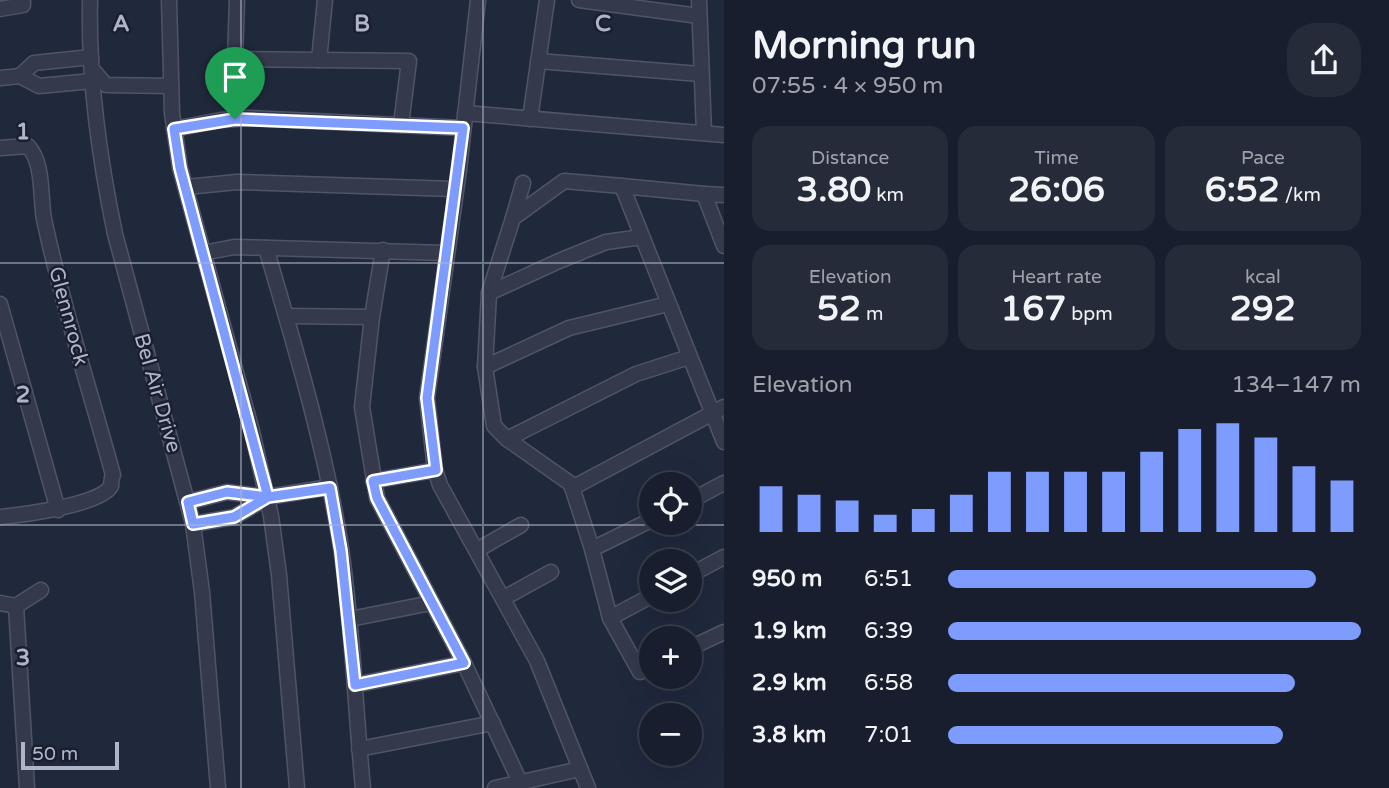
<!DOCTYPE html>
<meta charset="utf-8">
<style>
body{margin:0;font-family:"Varela Round",sans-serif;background:#252b39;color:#f1f3f6;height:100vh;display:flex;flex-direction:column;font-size:26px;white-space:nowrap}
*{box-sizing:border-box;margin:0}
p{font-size:23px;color:#9fa2aa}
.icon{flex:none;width:38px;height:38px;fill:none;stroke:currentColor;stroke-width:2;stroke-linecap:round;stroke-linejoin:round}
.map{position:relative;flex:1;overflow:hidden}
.panel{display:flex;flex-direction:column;background:#181e2d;width:665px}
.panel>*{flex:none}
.controls{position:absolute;left:639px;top:472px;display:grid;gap:14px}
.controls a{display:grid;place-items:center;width:63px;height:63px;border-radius:50%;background:#181e2d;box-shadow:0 7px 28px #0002,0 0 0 2px #363c49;font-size:35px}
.scale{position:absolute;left:21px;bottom:18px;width:98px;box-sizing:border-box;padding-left:7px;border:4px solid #afb5c8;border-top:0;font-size:19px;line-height:24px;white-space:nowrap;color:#afb5c8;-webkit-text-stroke:5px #1a1f30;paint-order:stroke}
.pin{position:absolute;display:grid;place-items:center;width:60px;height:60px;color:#fff;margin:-72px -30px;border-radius:50% 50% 50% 0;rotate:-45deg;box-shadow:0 0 7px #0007}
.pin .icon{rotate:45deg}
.round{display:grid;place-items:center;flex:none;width:74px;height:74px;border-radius:28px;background:#252b39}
.head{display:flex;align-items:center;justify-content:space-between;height:119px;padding:0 28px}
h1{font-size:38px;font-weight:700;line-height:52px}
.figures{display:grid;grid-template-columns:repeat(3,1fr);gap:10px;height:119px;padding:7px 28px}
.figures div{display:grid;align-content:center;border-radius:18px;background:#252b39;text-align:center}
.figures b{font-size:35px;font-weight:700}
.figures small{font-size:19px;font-weight:400}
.figures p{font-size:19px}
.chart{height:196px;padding:14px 28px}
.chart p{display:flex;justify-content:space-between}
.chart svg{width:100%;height:126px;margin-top:7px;stroke:#7e9bfe;stroke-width:6}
ul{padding:0 28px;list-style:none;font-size:23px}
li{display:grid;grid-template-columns:112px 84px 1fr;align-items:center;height:52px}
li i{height:18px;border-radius:9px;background:#7e9bfe}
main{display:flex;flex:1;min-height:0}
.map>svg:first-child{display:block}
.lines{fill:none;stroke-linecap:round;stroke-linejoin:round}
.minor-casing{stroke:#4f5566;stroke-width:17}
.minor{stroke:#343a4c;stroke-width:14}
.route-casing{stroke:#fff;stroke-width:14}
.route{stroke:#7e9bfe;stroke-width:9}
.grid{fill:none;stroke:#afb5c8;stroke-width:2;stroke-opacity:0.55}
.labels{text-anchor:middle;stroke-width:5;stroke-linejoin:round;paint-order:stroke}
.street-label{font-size:21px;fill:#afb5c8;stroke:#1a1f30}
.grid-label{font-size:23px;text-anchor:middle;font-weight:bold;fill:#afb5c8;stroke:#1a1f30;stroke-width:5;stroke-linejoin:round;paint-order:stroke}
</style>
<main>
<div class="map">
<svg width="724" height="788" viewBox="0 0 724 788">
<rect width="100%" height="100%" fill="#20283c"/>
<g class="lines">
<defs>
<g id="minor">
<path d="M90 0C88 79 99 157 115 234L193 524 202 592 218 788"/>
<path d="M169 0 172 113 180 168 252 431 271 516 279 575 297 788"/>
<path d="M478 0 459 170 427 398 435 470 440 485 537 661 588 788"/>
<path d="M579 0 699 16"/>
<path d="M699 0 704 133"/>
<path d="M0 9 23 5V0"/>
<path d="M235 59 237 0"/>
<path d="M319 60 325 0"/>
<path d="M538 61 700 74"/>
<path d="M92 69 106 85 171 86"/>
<path d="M20 76 34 63 91 57"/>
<path d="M20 76 39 86 92 81"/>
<path d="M0 78 20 76"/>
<path d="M465 113 724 135"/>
<path d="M235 119V59L409 61 401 125"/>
<path d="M530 119 547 0"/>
<path d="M174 129 221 120 249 118 463 128"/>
<path d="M0 148 28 146C44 163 40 197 44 219 62 304 90 390 113 475 112 475 111 485 111 486 101 505 21 515 0 517"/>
<path d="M622 186 564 181 513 218 489 293 485 367 494 426 507 439 571 484 592 549 610 618 640 672 651 667"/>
<path d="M186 187 237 182 454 189"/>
<path d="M704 194 724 195"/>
<path d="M513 218 523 183"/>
<path d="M724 246 704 194 622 186 724 442"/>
<path d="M266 248C295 347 325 446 341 548 353 628 355 708 363 788"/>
<path d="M383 250 372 317 362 407 377 498 464 663 520 782"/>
<path d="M203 253 234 247 446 253"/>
<path d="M489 293 559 261 606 242 642 237"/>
<path d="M0 304 58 510"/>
<path d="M286 316 372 317"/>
<path d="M485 367 569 328 668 304"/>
<path d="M507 439 636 374 689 357"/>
<path d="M373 481 435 470"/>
<path d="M572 488 724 407"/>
<path d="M690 501 724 483"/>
<path d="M188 502 227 492 268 497 330 487"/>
<path d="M193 524 234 517 268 497"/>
<path d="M592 549 651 520"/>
<path d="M477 550 521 525"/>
<path d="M690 575 724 557"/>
<path d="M504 598 551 572"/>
<path d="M0 603 16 606 41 590"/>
<path d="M16 606 27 788"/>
<path d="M610 618 651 596"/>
<path d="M350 619 431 603"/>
<path d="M690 648 724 632"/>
<path d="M355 685 464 663"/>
<path d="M359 749 493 723"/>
<path d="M495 788 580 769"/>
</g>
</defs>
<use href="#minor" class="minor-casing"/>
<use href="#minor" class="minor"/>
</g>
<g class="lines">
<defs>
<path id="route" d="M235 119 174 129 180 168 268 497 227 492 188 502 193 524 234 517 268 497 330 488 341 551 355 685 464 663 377 498 373 481 436 470 427 398 463 128 235 119"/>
</defs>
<use href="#route" class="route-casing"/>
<use href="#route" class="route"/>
</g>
<path class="grid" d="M241 0V788M483 0V788M0 263H724M0 525H724"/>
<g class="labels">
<g class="street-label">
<text transform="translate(69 316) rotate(75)" y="7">Glennrock</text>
<text transform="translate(158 393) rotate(74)" y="7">Bel Air Drive</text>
</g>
</g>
<g class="grid-label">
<text x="121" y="31">A</text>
<text x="362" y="31">B</text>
<text x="603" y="31">C</text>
<text x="23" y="139">1</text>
<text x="23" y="402">2</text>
<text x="23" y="665">3</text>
</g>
</svg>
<div class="controls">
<a><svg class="icon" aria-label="locate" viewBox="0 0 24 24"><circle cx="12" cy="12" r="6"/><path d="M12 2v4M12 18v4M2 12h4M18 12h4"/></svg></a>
<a><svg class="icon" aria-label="layers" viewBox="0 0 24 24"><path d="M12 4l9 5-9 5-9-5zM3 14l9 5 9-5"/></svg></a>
<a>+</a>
<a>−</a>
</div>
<div class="scale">50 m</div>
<div class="pin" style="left:235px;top:119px;background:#1e9e55"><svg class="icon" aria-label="arrive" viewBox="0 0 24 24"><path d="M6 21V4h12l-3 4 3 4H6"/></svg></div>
</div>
<section class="panel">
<div class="head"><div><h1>Morning run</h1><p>07:55 · 4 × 950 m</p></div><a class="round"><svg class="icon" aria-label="share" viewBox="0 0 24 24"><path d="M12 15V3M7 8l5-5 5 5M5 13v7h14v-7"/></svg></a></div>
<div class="figures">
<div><p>Distance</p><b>3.80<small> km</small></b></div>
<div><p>Time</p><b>26:06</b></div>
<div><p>Pace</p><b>6:52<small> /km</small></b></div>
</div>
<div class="figures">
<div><p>Elevation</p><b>52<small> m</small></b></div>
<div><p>Heart rate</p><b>167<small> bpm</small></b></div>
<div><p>kcal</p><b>292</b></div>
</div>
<div class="chart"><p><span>Elevation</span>134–147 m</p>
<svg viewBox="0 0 160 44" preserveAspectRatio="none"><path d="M5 44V28M15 44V31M25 44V33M35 44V38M45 44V36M55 44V31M65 44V23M75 44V23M85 44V23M95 44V23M105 44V16M115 44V8M125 44V6M135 44V11M145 44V21M155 44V26"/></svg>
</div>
<ul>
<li><b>950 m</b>6:51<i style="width:89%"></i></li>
<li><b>1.9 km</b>6:39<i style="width:100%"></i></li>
<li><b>2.9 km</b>6:58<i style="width:84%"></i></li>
<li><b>3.8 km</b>7:01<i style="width:81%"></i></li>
</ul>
</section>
</main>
